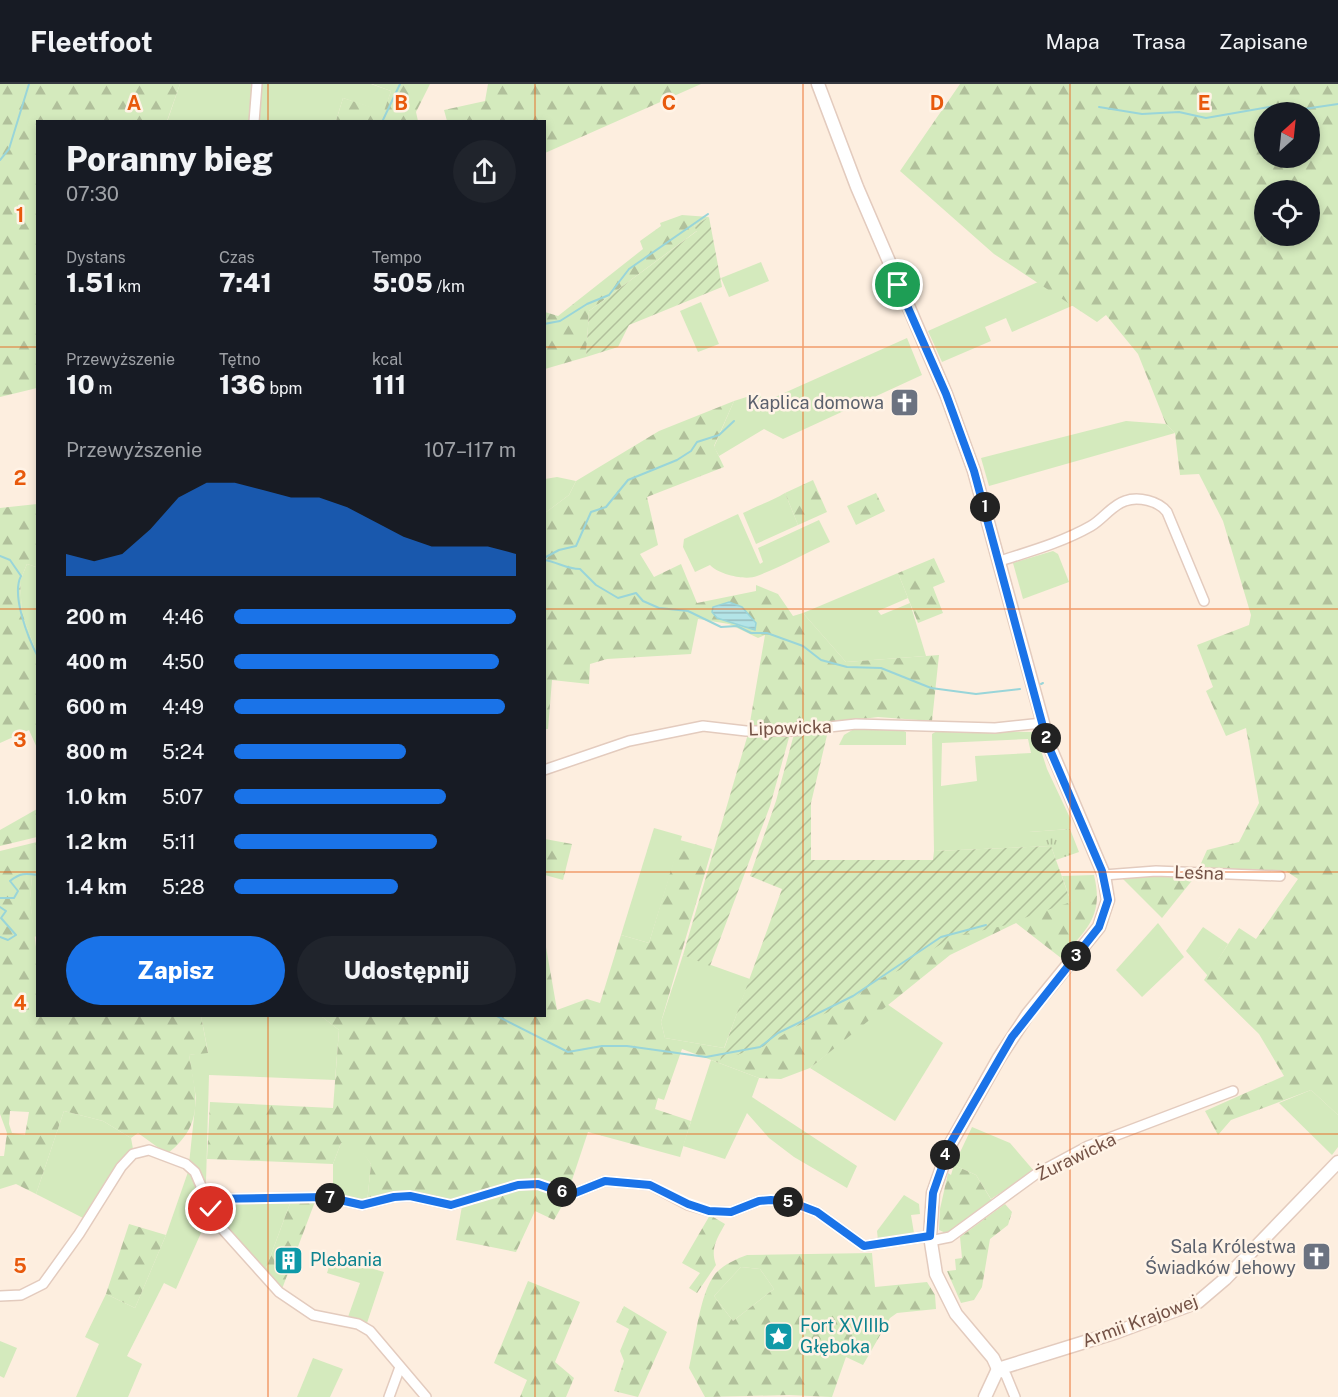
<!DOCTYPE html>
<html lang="pl">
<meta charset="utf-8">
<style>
body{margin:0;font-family:"Public Sans",sans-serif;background:#20242c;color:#f1f3f6;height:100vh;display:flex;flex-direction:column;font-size:22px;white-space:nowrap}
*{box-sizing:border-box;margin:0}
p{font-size:20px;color:#9ea1a6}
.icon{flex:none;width:33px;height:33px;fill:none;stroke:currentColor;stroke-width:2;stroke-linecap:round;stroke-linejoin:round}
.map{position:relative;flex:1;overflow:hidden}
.side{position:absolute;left:36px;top:36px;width:510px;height:897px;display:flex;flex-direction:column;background:#171b24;border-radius:0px;box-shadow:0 3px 9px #0003}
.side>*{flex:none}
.needle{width:39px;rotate:27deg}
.controls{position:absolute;left:1254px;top:18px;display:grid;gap:12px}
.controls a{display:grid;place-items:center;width:66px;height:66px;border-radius:50%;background:#171b24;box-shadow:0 3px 9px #0003;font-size:30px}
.pin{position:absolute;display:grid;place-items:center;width:51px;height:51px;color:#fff;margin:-26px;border:3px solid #fff;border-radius:50%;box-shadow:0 2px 6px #0007}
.km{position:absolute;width:30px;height:30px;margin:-15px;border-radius:50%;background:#222;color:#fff;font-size:16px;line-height:30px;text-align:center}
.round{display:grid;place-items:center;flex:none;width:63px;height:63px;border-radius:32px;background:#20242c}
.summary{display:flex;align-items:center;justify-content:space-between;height:102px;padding:0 30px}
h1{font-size:33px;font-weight:800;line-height:45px}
.stats{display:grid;grid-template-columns:repeat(3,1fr);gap:9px;height:102px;padding:6px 30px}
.stats div{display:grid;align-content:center}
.stats b{font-size:26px;font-weight:800}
.stats small{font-size:16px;font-weight:400}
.stats p{font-size:16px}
.chart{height:168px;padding:12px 30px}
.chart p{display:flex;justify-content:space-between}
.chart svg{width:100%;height:108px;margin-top:6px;fill:#1a73e8;opacity:.7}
.cta{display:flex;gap:12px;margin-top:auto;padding:12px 30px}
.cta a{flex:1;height:69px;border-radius:36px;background:#1a73e8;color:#fff;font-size:24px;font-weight:800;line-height:69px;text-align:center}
.cta a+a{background:#20242c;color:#f1f3f6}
ul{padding:0 30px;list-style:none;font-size:20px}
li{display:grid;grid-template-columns:96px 72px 1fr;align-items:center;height:45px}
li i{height:15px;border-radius:8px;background:#1a73e8}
header{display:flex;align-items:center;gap:36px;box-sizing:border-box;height:84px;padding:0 30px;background:#171b24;border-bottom:2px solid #363941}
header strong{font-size:28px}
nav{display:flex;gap:33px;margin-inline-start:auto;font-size:21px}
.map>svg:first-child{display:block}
.grass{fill:#d4eabd;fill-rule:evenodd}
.forest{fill:url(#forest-firs);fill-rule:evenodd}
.park{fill:url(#park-tufts)}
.garden{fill:url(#garden-furrows)}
.water{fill:url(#water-rules);stroke:#99d5d9;stroke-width:1.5}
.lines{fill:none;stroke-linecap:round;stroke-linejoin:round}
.stream{stroke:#99d5d9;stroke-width:2}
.minor-casing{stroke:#e3cbbe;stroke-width:12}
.tertiary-casing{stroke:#e3cbbe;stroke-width:15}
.minor{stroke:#fff;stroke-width:9}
.tertiary{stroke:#fff;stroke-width:12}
.route-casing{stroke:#fff;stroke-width:12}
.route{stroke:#1a73e8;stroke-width:8}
.grid{fill:none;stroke:#e8590c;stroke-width:1.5;stroke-opacity:0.55}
.labels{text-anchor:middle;stroke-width:5;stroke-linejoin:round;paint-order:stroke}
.worship-label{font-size:18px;fill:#5b616d;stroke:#fff3e6;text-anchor:end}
.street-label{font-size:18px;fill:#745246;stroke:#fff3e6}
.culture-label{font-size:18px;fill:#0d838f;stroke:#fff3e6;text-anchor:start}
.grid-label{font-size:20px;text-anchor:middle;font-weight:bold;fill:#e8590c;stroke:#fff3e6;stroke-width:5;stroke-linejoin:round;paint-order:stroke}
</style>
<header>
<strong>Fleetfoot</strong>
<nav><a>Mapa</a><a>Trasa</a><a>Zapisane</a></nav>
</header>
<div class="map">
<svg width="1338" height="1313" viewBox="0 0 1338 1313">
<defs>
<pattern id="forest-firs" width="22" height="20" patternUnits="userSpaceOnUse" patternTransform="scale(1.5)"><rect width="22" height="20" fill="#d4eabd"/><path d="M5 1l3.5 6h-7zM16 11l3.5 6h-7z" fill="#b1c09b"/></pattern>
<pattern id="park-tufts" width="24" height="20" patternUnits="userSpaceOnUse" patternTransform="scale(1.5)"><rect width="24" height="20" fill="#d4eabd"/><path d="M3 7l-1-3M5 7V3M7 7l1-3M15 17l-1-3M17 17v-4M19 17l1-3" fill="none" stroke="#b1c09b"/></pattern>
<pattern id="garden-furrows" width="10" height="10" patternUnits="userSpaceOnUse" patternTransform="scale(1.5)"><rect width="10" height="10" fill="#d4eabd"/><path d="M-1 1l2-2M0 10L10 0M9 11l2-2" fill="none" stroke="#b1c09b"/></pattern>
<pattern id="water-rules" width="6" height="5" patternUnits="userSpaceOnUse" patternTransform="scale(1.5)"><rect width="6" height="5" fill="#b3e4e7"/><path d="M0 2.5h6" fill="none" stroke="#96bbbd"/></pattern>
</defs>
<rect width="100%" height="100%" fill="#fdeedf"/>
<g class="grass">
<path d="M180 0H253L250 37 167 38Z"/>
<path d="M260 0H371L391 7 384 28 343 14 336 37 256 38Z"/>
<path d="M761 178 769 197 729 213 721 194Z"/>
<path d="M1038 198 1074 221 1012 248 1006 234 985 243 991 257 942 278 928 247Z"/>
<path d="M701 218 719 260 698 268 680 227Z"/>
<path d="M907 254 922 291 783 355 764 345 719 372 714 363 734 317 759 309 764 318Z"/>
<path d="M1126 337 1166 340 1175 349 989 402 981 374Z"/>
<path d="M557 393 576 397 569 411 545 429V395Z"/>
<path d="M785 409 798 441 756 460 743 429C759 421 772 417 785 409Z"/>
<path d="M738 430 760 480 763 478 758 464 819 436 830 458C806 469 781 483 757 492 745 497 718 490 710 481L695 488 683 463 684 455Z"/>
<path d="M1053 467 1058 470 1069 498 1023 515 1013 479Z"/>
<path d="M37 477V570L22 530 20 497 27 480 36 483Z"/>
<path d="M898 489 908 514 878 527 881 531 910 519 926 572 846 578 803 529Z"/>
<path d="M854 645 902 646 906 648V661H839L844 651Z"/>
<path d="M937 647 1035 648 1047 685 1071 736 1070 745 1029 748V763L934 767 932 650ZM1028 655 1031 669 975 672 977 697 941 702 942 659Z"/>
<path d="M654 744 682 752 649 859 621 851Z"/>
<path d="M32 791 38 793 37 852 34 853 30 815Z"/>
<path d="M1158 839 1184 873 1142 913 1116 886Z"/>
<path d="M1203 843 1228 860 1208 892 1186 867Z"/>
<path d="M683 871 750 895 724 964 665 954 661 938Z"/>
<path d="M887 920 943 959 895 1037 810 984Z"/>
<path d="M201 932H321L339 946 335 996 209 991 206 1098 189 1080 196 1014 189 971 208 968Z"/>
<path d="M711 976 759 994 752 1013 857 1082 847 1104 794 1073 769 1054 747 1029 725 1075 683 1062Z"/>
<path d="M1311 1006 1338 1031V1063L1332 1071 1279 1019Z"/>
<path d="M64 1027 103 1037 131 1054 133 1065 118 1082 85 1135 36 1110Z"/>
<path d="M972 1043 1010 1059 1034 1087 991 1115 976 1091 954 1081Z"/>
<path d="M356 1058 371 1080 367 1119 333 1111V1080L341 1059Z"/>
<path d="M188 1088 194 1094 209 1131 176 1205 164 1199 127 1272 142 1280 128 1313H76L99 1260 85 1253 106 1210 135 1224 166 1151Z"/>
<path d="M904 1111 919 1120 920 1130 911 1131 914 1149 878 1156 877 1147Z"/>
<path d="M292 1114 265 1187 227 1147 215 1121 220 1117Z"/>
<path d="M332 1173 384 1188 367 1239 348 1233 360 1199 327 1189Z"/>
<path d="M741 1183 760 1185 774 1205 733 1237 714 1212Z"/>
<path d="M0 1257 17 1264 4 1294 0 1292Z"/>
<path d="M313 1274 343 1285 330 1313H297Z"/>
</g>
<g class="forest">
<path d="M0 0H180L167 37 38 38 37 304 0 313Z"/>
<path d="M372 0H430L416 28 418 37H336L343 14 384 27 391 7Z"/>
<path d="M488 0H701L545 69 544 38 447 37 444 26 485 17Z"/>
<path d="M960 0H1338V1031L1311 1006 1231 1036 1218 1051 1205 1027 1284 992 1259 950 1204 896 1239 844 1256 855 1298 795 1286 787 1198 786 1207 766 1239 758 1259 719 1246 644 1226 652 1206 607 1213 603 1197 561 1249 541 1251 531 1223 437 1199 390 1180 391 1175 349 1166 340 1138 270 1106 231 1097 238 994 170 900 87ZM1264 28H1310V74H1264ZM1264 106H1310V152H1264Z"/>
<path d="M682 131 709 133 694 142 698 146 589 227 586 273 545 285V228L558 232 643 165 640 157 661 142 660 139Z"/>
<path d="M734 317 714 362 724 383 647 413 658 461 640 470 654 493 681 480 697 519 756 507V501L778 510 793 532 803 529 846 578 939 571 932 637 878 633 792 644H749L765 551 758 554 729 540 698 535 691 570 607 575 590 580 589 600 552 596 548 645H545V429L569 411 576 397 659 347Z"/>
<path d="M813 396 827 428 798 441 785 409Z"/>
<path d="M876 409 885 427 856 441 847 422Z"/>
<path d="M37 420 36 483 27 480 20 497 22 529 37 570V664L29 646 0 659V424Z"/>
<path d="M934 474 945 498 933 503 943 529 918 539 898 489Z"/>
<path d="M37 725V753L0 762V746Z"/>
<path d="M545 755 572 760 563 796 545 791Z"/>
<path d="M680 756 712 765 661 938 665 954 724 964 973 830 1071 818 1062 792 1094 791C1104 832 1087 845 1061 874L1016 839 950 871 810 984 781 995 759 994 682 965 664 1016 658 1014 655 1025 691 1037 680 1073 588 1048 568 1108 537 1095 520 1097 466 1114 445 1117 395 1107 367 1119 371 1080 355 1059H341L333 1080 207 1075 210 1018 333 1024 339 946 321 932H544L546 863 557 926 587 915 600 919 621 851 649 859Z"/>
<path d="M37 758V793L32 792 30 815 37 871 38 932H201L208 969 189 971C197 1014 204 1041 167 1070L138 1049 131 1054 103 1037 64 1027 36 1110 16 1100 0 1105V1072H4L7 1049 0 1030V767ZM10 1027 29 1028 25 1051 12 1049 9 1040Z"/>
<path d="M1132 792 1194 794 1162 834 1123 795Z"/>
<path d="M954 1081 976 1091 992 1117 948 1150 939 1146 940 1125 948 1089 951 1091Z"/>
<path d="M532 1102 566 1115 554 1136 535 1127 516 1168 456 1156 462 1122Z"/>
<path d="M292 1114 316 1115 282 1205 265 1187Z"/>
<path d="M1005 1120 1012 1128 1008 1141 990 1155 982 1203 974 1216 961 1219 947 1187 956 1186 955 1175 962 1174 960 1153Z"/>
<path d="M710 1131 725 1140C717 1155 710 1164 716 1181L697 1209 689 1204 700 1189 682 1179Z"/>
<path d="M129 1140 166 1151 135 1224 106 1210Z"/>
<path d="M872 1169 875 1203 927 1198 935 1211 936 1225 897 1229 890 1234 863 1281 846 1273 832 1313 789 1311 705 1313 689 1284C695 1259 699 1211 715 1190 723 1181 736 1175 747 1171ZM741 1183 760 1185 774 1205 733 1237 714 1212Z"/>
<path d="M528 1197 580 1218 555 1278 574 1294 566 1313H520L527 1296 494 1279Z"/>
<path d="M624 1222 667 1248 638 1313 614 1307 624 1277 620 1267 629 1245 616 1238Z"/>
</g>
<path class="park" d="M1070 745 1079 768 1056 776 1051 762 1029 763V748Z"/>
<g class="garden">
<path d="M709 133 722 203 629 241 618 263 586 273 589 227 697 147 694 142Z"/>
<path d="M828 647 811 719V776H933L934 767 1051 762 1071 818 1015 837 1016 839 952 853 902 885 877 896 846 920 793 944 768 961 720 976 782 805 750 792 776 717 794 650Z"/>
<path d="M748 650H790L770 722 710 882 683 871Z"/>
</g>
<path class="water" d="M729 518 742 523 756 539 755 546 717 534 712 528 713 523Z"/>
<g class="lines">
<g class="stream">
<path d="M1099 23 1142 30 1179 28 1206 34 1275 22 1304 25 1338 20"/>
<path d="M382 38 400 0"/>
<path d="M0 76 9 65 29 0"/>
<path d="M544 240 560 237 587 220 609 211 629 185 708 130"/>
<path d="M0 472 10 476 21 492C11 511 28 554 38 573"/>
<path d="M544 474 559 466 576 462 591 428 606 423 628 396 677 376 691 367 697 358 719 351 734 337"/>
<path d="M544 476C558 478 566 485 580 485L596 501 618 514 636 509 643 517 659 524 688 527 721 543 737 542 751 549H767L803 562 821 576 847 583 881 584 931 604 976 610 1020 605"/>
<path d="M1041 600 1043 599"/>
<path d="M0 814H14L18 807 10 797C20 789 25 789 38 791"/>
<path d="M0 823 6 827 1 834 16 851 8 856 0 853"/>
<path d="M497 932 568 968 602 962H627L706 973 760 963 778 949 853 912 941 853 986 841"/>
</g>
<defs>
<g id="minor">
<path d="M254 38 257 0"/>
<path d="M1000 477C1031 467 1063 458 1091 442 1103 435 1112 421 1125 417 1138 412 1159 417 1167 428L1204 517"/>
<path d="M544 686 629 657 703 642 746 647H793L856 640 995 644 1042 639"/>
<path d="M1104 791 1156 787 1280 792"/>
<path d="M209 1115 327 1113 362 1121 394 1113 410 1112 451 1121 518 1101 538 1100 570 1111 605 1097 650 1101 688 1121 709 1127 731 1128 759 1117 771 1116 791 1118 817 1128 864 1162 930 1152"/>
<path d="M930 1157 950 1153 1036 1090 1088 1062 1233 1007"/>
<path d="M0 1212 21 1211 43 1200 79 1150 121 1083 133 1070 149 1066 186 1080 195 1088 217 1139 279 1208 313 1231 358 1240 370 1247 426 1313"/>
<path d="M998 1285 1006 1291 1015 1313"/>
<path d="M389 1313 400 1283"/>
</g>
<g id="tertiary">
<path d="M818 0 857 103 946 310 974 387 1049 661 1104 791 1108 816 1099 843 1028 930 999 974 950 1061 933 1109 930 1152 936 1190 956 1230 993 1274 998 1285"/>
<path d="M998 1285 1117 1248 1198 1218 1225 1195 1338 1078"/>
<path d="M985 1313 998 1285"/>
</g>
</defs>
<use href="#minor" class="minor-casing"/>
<use href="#tertiary" class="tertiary-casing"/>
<use href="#minor" class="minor"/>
<use href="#tertiary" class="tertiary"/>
</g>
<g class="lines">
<defs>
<path id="route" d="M211 1125 208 1115 327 1113 362 1121 394 1113 410 1112 451 1121 518 1101 538 1100 570 1111 605 1097 650 1101 688 1120 709 1127 731 1128 759 1117 771 1116 791 1118 817 1128 864 1162 930 1152 933 1109 950 1060 1012 953 1099 843 1108 816 1102 787 1048 661 974 387 946 310 898 201"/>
</defs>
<use href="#route" class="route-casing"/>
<use href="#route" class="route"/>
</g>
<path class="grid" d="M268 0V38M535 0V38M803 0V1313M1070 0V1313M0 263H38M544 263H1338M0 525H38M544 525H1338M0 788H38M544 788H1338M268 932V1313M535 932V1313M0 1050H1338"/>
<defs>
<symbol id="church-square" viewBox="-11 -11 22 22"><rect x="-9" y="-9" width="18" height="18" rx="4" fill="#6b7280" stroke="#fff3e6"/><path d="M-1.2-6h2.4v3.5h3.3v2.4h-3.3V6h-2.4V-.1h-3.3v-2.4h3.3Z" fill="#fff"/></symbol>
<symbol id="building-square" viewBox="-11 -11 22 22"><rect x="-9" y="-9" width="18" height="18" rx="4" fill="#0f9aa8" stroke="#fff3e6"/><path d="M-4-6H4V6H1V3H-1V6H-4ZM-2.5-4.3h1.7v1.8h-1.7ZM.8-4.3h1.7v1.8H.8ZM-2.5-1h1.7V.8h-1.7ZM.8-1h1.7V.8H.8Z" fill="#fff"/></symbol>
<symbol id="sight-square" viewBox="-11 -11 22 22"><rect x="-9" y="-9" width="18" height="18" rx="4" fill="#0f9aa8" stroke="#fff3e6"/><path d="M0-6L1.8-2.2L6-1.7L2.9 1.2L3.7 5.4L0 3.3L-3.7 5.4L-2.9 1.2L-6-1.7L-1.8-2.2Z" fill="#fff"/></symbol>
</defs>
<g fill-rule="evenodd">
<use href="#church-square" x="888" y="302" width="33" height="33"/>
<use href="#church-square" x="1300" y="1156" width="33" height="33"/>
<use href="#building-square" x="272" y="1160" width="33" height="33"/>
<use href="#sight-square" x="762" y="1236" width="33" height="33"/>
</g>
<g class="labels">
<g class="worship-label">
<text x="884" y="325">Kaplica domowa</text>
<text x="1296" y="1169">Sala Królestwa<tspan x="1296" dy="21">Świadków Jehowy</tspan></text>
</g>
<g class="street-label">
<text transform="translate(790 644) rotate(-2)" y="6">Lipowicka</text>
<text transform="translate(1199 789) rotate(2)" y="6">Leśna</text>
<text transform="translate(1076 1073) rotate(-26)" y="6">Żurawicka</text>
<text transform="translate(1140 1237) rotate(-20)" y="6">Armii Krajowej</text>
</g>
<g class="culture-label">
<text x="310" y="1182">Plebania</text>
<text x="800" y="1248">Fort XVIIIb<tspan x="800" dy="21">Głęboka</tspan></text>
</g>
</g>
<g class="grid-label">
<text x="134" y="26">A</text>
<text x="401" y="26">B</text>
<text x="669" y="26">C</text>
<text x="937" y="26">D</text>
<text x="1204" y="26">E</text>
<text x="20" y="138">1</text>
<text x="20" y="401">2</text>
<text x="20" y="663">3</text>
<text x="20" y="926">4</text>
<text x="20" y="1189">5</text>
</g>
</svg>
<div class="controls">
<a><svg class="needle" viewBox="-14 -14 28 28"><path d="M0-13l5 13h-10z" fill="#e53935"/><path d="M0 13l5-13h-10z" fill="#9ea1a6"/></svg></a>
<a><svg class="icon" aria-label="locate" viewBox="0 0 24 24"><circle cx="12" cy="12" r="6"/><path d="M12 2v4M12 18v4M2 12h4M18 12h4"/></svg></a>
</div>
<div class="pin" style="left:898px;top:201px;background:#1e9e55"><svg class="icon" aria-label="arrive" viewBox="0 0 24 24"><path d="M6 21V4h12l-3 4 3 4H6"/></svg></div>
<div class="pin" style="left:211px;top:1125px;background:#d93025"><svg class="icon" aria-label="check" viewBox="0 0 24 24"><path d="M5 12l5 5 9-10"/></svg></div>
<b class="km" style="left:985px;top:423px">1</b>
<b class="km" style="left:1046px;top:654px">2</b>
<b class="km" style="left:1076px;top:872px">3</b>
<b class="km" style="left:945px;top:1071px">4</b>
<b class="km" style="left:788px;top:1118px">5</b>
<b class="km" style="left:562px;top:1108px">6</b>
<b class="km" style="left:330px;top:1114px">7</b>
<section class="side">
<div class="summary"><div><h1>Poranny bieg</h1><p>07:30</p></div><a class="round"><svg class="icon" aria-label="share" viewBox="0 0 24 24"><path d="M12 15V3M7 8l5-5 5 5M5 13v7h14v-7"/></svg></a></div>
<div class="stats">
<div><p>Dystans</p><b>1.51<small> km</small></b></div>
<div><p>Czas</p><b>7:41</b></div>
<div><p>Tempo</p><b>5:05<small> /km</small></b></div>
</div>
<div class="stats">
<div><p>Przewyższenie</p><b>10<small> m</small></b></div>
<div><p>Tętno</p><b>136<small> bpm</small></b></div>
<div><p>kcal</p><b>111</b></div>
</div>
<div class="chart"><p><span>Przewyższenie</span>107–117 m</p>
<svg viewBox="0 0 160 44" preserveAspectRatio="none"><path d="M0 44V35L10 38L20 35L30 25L40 12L50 6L60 6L70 9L80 12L90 12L100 16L110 22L120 28L130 32L140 32L150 32L160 35V44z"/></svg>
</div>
<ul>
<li><b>200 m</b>4:46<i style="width:100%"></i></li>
<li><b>400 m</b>4:50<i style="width:94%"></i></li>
<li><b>600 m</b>4:49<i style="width:96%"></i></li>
<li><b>800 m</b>5:24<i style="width:61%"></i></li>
<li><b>1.0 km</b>5:07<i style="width:75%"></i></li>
<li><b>1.2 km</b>5:11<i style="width:72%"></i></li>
<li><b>1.4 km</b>5:28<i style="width:58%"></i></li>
</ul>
<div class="cta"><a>Zapisz</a><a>Udostępnij</a></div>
</section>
</div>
